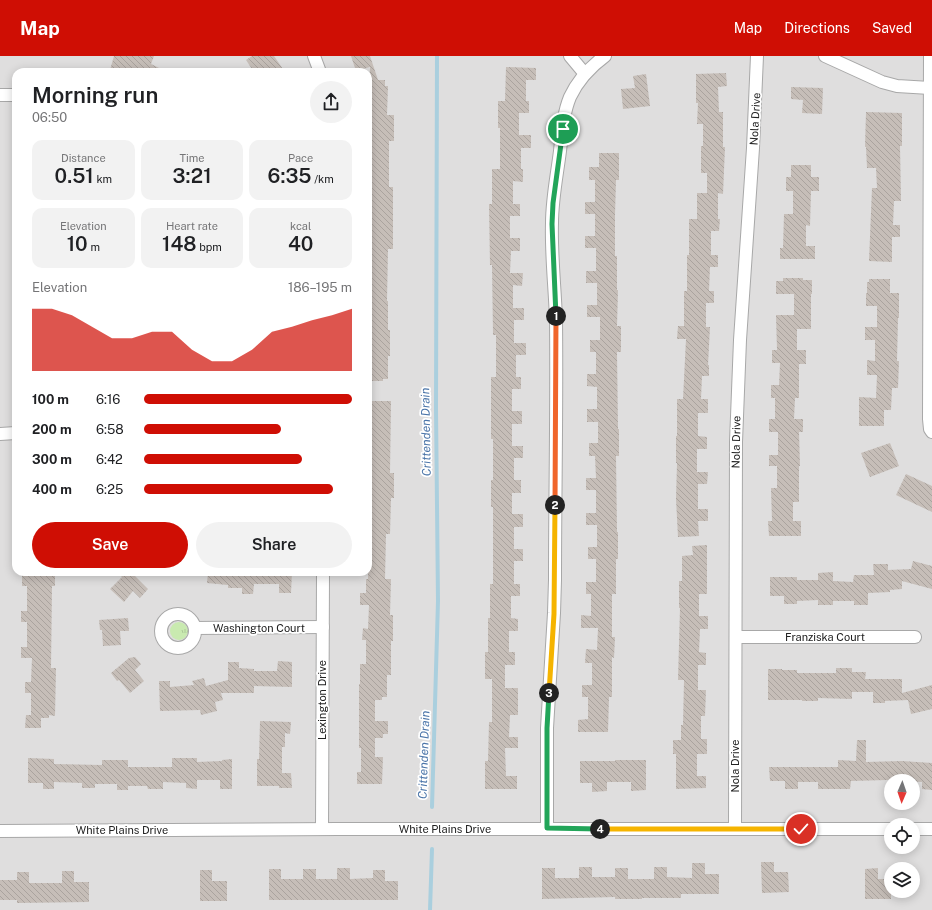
<!DOCTYPE html>
<meta charset="utf-8">
<style>
body{margin:0;font-family:"Public Sans",sans-serif;background:#f2f2f2;color:#202124;height:100vh;display:flex;flex-direction:column;font-size:15px;white-space:nowrap}
*{box-sizing:border-box;margin:0}
p{font-size:13px;color:#757577}
.icon{flex:none;width:22px;height:22px;fill:none;stroke:currentColor;stroke-width:2;stroke-linecap:round;stroke-linejoin:round}
.map{position:relative;flex:1;overflow:hidden}
.details{position:absolute;left:12px;top:12px;width:360px;height:508px;display:flex;flex-direction:column;background:#fff;border-radius:12px;box-shadow:0 2px 10px #0003}
.details>*{flex:none}
.needle{width:26px;rotate:182deg}
.buttons{position:absolute;left:884px;top:718px;display:grid;gap:8px}
.buttons a{display:grid;place-items:center;width:36px;height:36px;border-radius:50%;background:#fff;box-shadow:0 2px 10px #0003;font-size:20px}
.pin{position:absolute;display:grid;place-items:center;width:34px;height:34px;color:#fff;margin:-17px;border:2px solid #fff;border-radius:50%;box-shadow:0 1px 4px #0007}
.km{position:absolute;width:20px;height:20px;margin:-10px;border-radius:50%;background:#222;color:#fff;font-size:11px;line-height:20px;text-align:center}
.round{display:grid;place-items:center;flex:none;width:42px;height:42px;border-radius:21px;background:#f2f2f2}
.overview{display:flex;align-items:center;justify-content:space-between;height:68px;padding:0 20px}
h1{font-size:22px;font-weight:600;line-height:30px}
.figures{display:grid;grid-template-columns:repeat(3,1fr);gap:6px;height:68px;padding:4px 20px}
.figures div{display:grid;align-content:center;border-radius:10px;background:#f2f2f2;text-align:center}
.figures b{font-size:20px;font-weight:600}
.figures small{font-size:11px;font-weight:400}
.figures p{font-size:11px}
.chart{height:112px;padding:8px 20px}
.chart p{display:flex;justify-content:space-between}
.chart svg{width:100%;height:72px;margin-top:4px;fill:#cf0e04;opacity:.7}
.primary-button{display:flex;gap:8px;margin-top:auto;padding:8px 20px}
.primary-button a{flex:1;height:46px;border-radius:24px;background:#cf0e04;color:#fff;font-size:16px;font-weight:600;line-height:46px;text-align:center}
.primary-button a+a{background:#f2f2f2;color:#202124}
ul{padding:0 20px;list-style:none;font-size:13px}
li{display:grid;grid-template-columns:64px 48px 1fr;align-items:center;height:30px}
li i{height:10px;border-radius:5px;background:#cf0e04}
header{display:flex;align-items:center;gap:24px;box-sizing:border-box;height:56px;padding:0 20px;background:#cf0e04;color:#fff}
header strong{font-size:19px}
nav{display:flex;gap:22px;margin-inline-start:auto;font-size:14px}
.map>svg:first-child{display:block}
.residential{fill:#dfdede;fill-rule:evenodd}
.grass{fill:url(#grass-tufts)}
.lines{fill:none;stroke-linecap:round;stroke-linejoin:round}
.stream{stroke:#aacfde;stroke-width:4}
.building{fill:url(#building-back-hatch)}
.street-casing{stroke:#a8a8a8;stroke-width:14}
.street{stroke:#fff;stroke-width:12}
.split-1-casing{stroke:#fff;stroke-width:8}
.split-2-casing{stroke:#fff;stroke-width:8}
.split-3-casing{stroke:#fff;stroke-width:8}
.split-4-casing{stroke:#fff;stroke-width:8}
.split-5-casing{stroke:#fff;stroke-width:8}
.split-1{stroke:#22a559;stroke-width:5}
.split-2{stroke:#f0652b;stroke-width:5}
.split-3{stroke:#f5b400;stroke-width:5}
.split-4{stroke:#22a559;stroke-width:5}
.split-5{stroke:#f5b400;stroke-width:5}
.labels{text-anchor:middle;stroke-width:3.5;stroke-linejoin:round;paint-order:stroke}
.street-label{font-size:11px;fill:#212121;stroke:#fff}
.water-label{font-size:12px;font-style:italic;fill:#4b75a9;stroke:#fff}
</style>
<header>
<strong>Map</strong>
<nav><a>Map</a><a>Directions</a><a>Saved</a></nav>
</header>
<div class="map">
<svg width="932" height="854" viewBox="0 0 932 854">
<defs>
<pattern id="grass-tufts" width="24" height="20" patternUnits="userSpaceOnUse"><rect width="24" height="20" fill="#c9eab0"/><path d="M3 7l-1-3M5 7V3M7 7l1-3M15 17l-1-3M17 17v-4M19 17l1-3" fill="none" stroke="#acc897"/></pattern>
<pattern id="building-back-hatch" width="6" height="6" patternUnits="userSpaceOnUse"><rect width="6" height="6" fill="#c6beb8"/><path d="M-1 5l2 2M0 0l6 6M5-1l2 2" fill="none" stroke="#aaa39e"/></pattern>
</defs>
<rect width="100%" height="100%" fill="#f1efe8"/>
<path class="residential" d="M0 0H932V854H0ZM16 16H368V516H16ZM891 725H913V747H891ZM891 769H913V791H891ZM891 813H913V835H891Z"/>
<circle class="grass" cx="179" cy="575" r="9"/>
<g class="lines">
<g class="stream">
<path d="M432 751 438 545 436 353 437 0"/>
<path d="M430 854 432 793"/>
</g>
</g>
<g class="building">
<path d="M114 0H154L151 8 167 16H116L110 14Z"/>
<path d="M252 0H274L285 16H254L246 4Z"/>
<path d="M351 0H370L378 24H385V30H388L387 59H394V85H389V131H393V193H388L387 245H388V274H390V300H388V323H383V325H368L369 229H368V215L369 193H368V146H370V122H368V73H371V49L368 48V36H369L370 11 356 15Z"/>
<path d="M506 11 536 12V24H526V45H529V57H519V79H531V92H521V113H523V126L513 125V148H520V160H510V182H520V195H511L510 217H523L522 230 513 229V252H524V264H514V287H526V299H516V321H521V333H512V355H522V368H512V390H523V402H514V424H521V437H512V458H523V471H514V493H523V505H514V528H520V540H511V562L518 563V575H509V596H515V609H505V632H518V659H510L509 681H518V692H505L506 720H517V733H485V705H488L489 666H492V623H485V596H488V562H490V528H493V451H491V424H493V383H491V321H496V279H493L492 209H490L489 148H492V113H500V72H498V45H505Z"/>
<path d="M726 17 727 30 718 31 719 56H723V91H725L723 138 718 137V163H720L719 175H711V199H718V211H710L709 235H714V247H706V271H710L708 309H709V320H702L701 343H708V357H698V380L707 381V393H697V416H708L707 428H698V453H708V465H698L699 480 678 481 676 443 677 407H676V380H677V343H683L686 283H677L678 270H684V235H687V199H689V163H697V137H707V117H701V90H703V68H697L698 47H696V18Z"/>
<path d="M646 18 650 50 623 53 621 33 635 32 633 20Z"/>
<path d="M791 31 823 32 822 58 802 57 803 44 791 43Z"/>
<path d="M866 56 902 57V90H900L901 145H894L893 169H900V181H892V206L869 205 872 132H877L876 112H867L866 91H865Z"/>
<path d="M599 97H619V124H616L615 159V200H617V234H618L617 270H621V296H617L618 373H619V400H616L617 476H618V503H616V538H612V581H615L614 602 612 601V641H609L608 676H578V664L588 663V641H582V629H592V607H585L586 593 597 594 598 572H581V559L591 560V538H586V526H596V503H588V491H597V469H586V457H596V434H586V422H596L595 400H589V387H598V366H587V353H597V331L587 330V318H596V296H590V284H600V261H587V249H597V227H586V215H596V192H585V180H595V158H585V146H595V124H589V111H599Z"/>
<path d="M791 109H811V121H819V135H811L810 170 806 169V190H815V203H780V192H783L784 158H793V135H786V121H791Z"/>
<path d="M783 222H803V224H812V238H811V273H797V294H806V308H799V342H795L794 363H803V376H799L800 410H799V446H793V465H801V480H769L768 465H772L771 432H777V410H769V399H778V376H769V363H775V342H771V329H779L780 307H772V294H777L776 259H794V238H776V225H783Z"/>
<path d="M869 223H890V237H899V262H898L897 305H899L898 332H892L891 354H884V370H859V341L876 342 877 319H867V304L875 305V284H865V271H877V250H866V237H867V226H869Z"/>
<path d="M368 345H391L390 417H394V442H391L390 478H386L385 523H391L390 559H393V585H391V619H387V641H382V644H375V665H388V678H383V682H375V701H383L382 728H357V716H361V692H359V628H360V608H366V584H362L363 572 368 573 369 549H360V537H366V523H368V430H369L370 407H368Z"/>
<path d="M890 387 899 410 870 421 861 397Z"/>
<path d="M906 418 932 430V456L896 439Z"/>
<path d="M707 489V538H699V560H708V573H700L699 596 706 597V609H698V634H706L705 660H701V683H707V698H697V720H706V732L676 733V698H673V684H681V669H683L684 624H678L680 552H679V525H682V500L693 499 692 490Z"/>
<path d="M913 505 932 510V533L902 525V533L890 534V536L868 537V549H854V545H833V549H818V544L797 545V548H784V540H770V521H797V524H818V517L833 516V525L853 526 854 519H874L873 508H888V514L911 513Z"/>
<path d="M33 516H55V530H52L51 612H56L55 660 49 659V662H41V672H25L26 659H31V637H25V626H31L32 602H21V591H27V566H21V555H27V530H22V519H33Z"/>
<path d="M117 516H131L148 533 140 542 133 535 124 546 110 533 122 521Z"/>
<path d="M208 516H292L291 537H279V528H254L253 538H242V532H228V529L207 527Z"/>
<path d="M128 562 129 575H120L121 589 103 590 102 574H100L99 564Z"/>
<path d="M135 601 141 608 135 614 144 625 130 637 119 624 117 625 111 617 129 602Z"/>
<path d="M278 605 292 606V631L254 630V637H221L223 644 215 646 217 655 201 659 200 654 160 655 159 625H170V631L194 629 192 625 204 622 206 630 228 624V606H239V612L254 613V615H277Z"/>
<path d="M836 612H852V616H866L865 623H902V637L932 629V653L911 658 908 644 885 645V647H873V636H852V643L818 642V645H802V644H768V613H782V614H797V617H836Z"/>
<path d="M260 665 291 666 290 678 285 677V691H282V717H291L292 732H279V730H257V703H259Z"/>
<path d="M857 684H866V706L902 705 932 707V734L922 733V726L887 724 851 725 850 733H818V726H798V733H785V725H770L769 711H838V704L856 705Z"/>
<path d="M28 702 54 703V708L102 709V704H128V711H172V702H197V706L222 705V704L232 703V733H220V724H197V733L186 732V727L163 726V733H148L147 730H128V734H117V728H95V732H82V727L54 726V733H43V727H28Z"/>
<path d="M615 704H646V734L631 735V726H607V735L592 736V727H580V705H615Z"/>
<path d="M761 806H774V816H788L789 836 762 837Z"/>
<path d="M692 807H705V818H719V838H681V842H642V843H615V841L542 843V812H555V822H579V811H592V821H615V812H628V823H654V811H667V821L692 822Z"/>
<path d="M337 812H350V823L373 822V814H385V825H398V844H269V813H281V823H303V813H316V823H337Z"/>
<path d="M878 812V823H891V843H865V813Z"/>
<path d="M200 814H212V825H227V845H200Z"/>
<path d="M62 815H74V826H89V846L17 847V844H0V824H17V816H29V827H62Z"/>
</g>
<g class="lines">
<defs>
<g id="street">
<path d="M314 0 320 16"/>
<path d="M570 0 585 18"/>
<path d="M825 0 882 26 897 30 930 32"/>
<path d="M930 0 929 363 930 373 932 376"/>
<path d="M0 39H16"/>
<path d="M0 378 16 377"/>
<circle cx="178" cy="575" r="17"/>
<path d="M195 572 323 571"/>
<path d="M736 581H915"/>
<path d="M322 773 323 516"/>
<path d="M547 773V672L554 557 555 524C555 438 557 351 556 264 555 232 551 199 552 167 552 143 557 119 560 95 562 77 563 58 570 41 578 24 590 11 605 0"/>
<path d="M735 773 736 386 740 284 753 92 757 0"/>
<path d="M913 773H932"/>
<path d="M0 775 338 773H891"/>
</g>
</defs>
<use href="#street" class="street-casing"/>
<use href="#street" class="street"/>
</g>
<g class="lines">
<defs>
<path id="split-1" d="M556 260 552 168 553 147 563 73"/>
<path id="split-2" d="M555 449 556 260"/>
<path id="split-3" d="M549 637 554 558 555 449"/>
<path id="split-4" d="M549 637 547 672V772L600 773"/>
<path id="split-5" d="M600 773H801"/>
</defs>
<use href="#split-1" class="split-1-casing"/>
<use href="#split-2" class="split-2-casing"/>
<use href="#split-3" class="split-3-casing"/>
<use href="#split-4" class="split-4-casing"/>
<use href="#split-5" class="split-5-casing"/>
<use href="#split-1" class="split-1"/>
<use href="#split-2" class="split-2"/>
<use href="#split-3" class="split-3"/>
<use href="#split-4" class="split-4"/>
<use href="#split-5" class="split-5"/>
</g>
<g class="labels">
<g class="street-label">
<text transform="translate(755 63) rotate(-87)" y="4">Nola Drive</text>
<text transform="translate(736 386) rotate(-89)" y="4">Nola Drive</text>
<text x="259" y="576">Washington Court</text>
<text x="825" y="585">Franziska Court</text>
<text transform="translate(322 644) rotate(-90)" y="4">Lexington Drive</text>
<text transform="translate(735 710) rotate(-90)" y="4">Nola Drive</text>
<text x="445" y="777">White Plains Drive</text>
<text x="122" y="778">White Plains Drive</text>
</g>
<g class="water-label">
<text transform="translate(426 376) rotate(-91)" y="4">Crittenden Drain</text>
<text transform="translate(424 699) rotate(-88)" y="4">Crittenden Drain</text>
</g>
</g>
</svg>
<div class="buttons">
<a><svg class="needle" viewBox="-14 -14 28 28"><path d="M0-13l5 13h-10z" fill="#e53935"/><path d="M0 13l5-13h-10z" fill="#757577"/></svg></a>
<a><svg class="icon" aria-label="locate" viewBox="0 0 24 24"><circle cx="12" cy="12" r="6"/><path d="M12 2v4M12 18v4M2 12h4M18 12h4"/></svg></a>
<a><svg class="icon" aria-label="layers" viewBox="0 0 24 24"><path d="M12 4l9 5-9 5-9-5zM3 14l9 5 9-5"/></svg></a>
</div>
<div class="pin" style="left:563px;top:73px;background:#1e9e55"><svg class="icon" aria-label="arrive" viewBox="0 0 24 24"><path d="M6 21V4h12l-3 4 3 4H6"/></svg></div>
<div class="pin" style="left:801px;top:773px;background:#d93025"><svg class="icon" aria-label="check" viewBox="0 0 24 24"><path d="M5 12l5 5 9-10"/></svg></div>
<b class="km" style="left:556px;top:260px">1</b>
<b class="km" style="left:555px;top:449px">2</b>
<b class="km" style="left:549px;top:637px">3</b>
<b class="km" style="left:600px;top:773px">4</b>
<section class="details">
<div class="overview"><div><h1>Morning run</h1><p>06:50</p></div><a class="round"><svg class="icon" aria-label="share" viewBox="0 0 24 24"><path d="M12 15V3M7 8l5-5 5 5M5 13v7h14v-7"/></svg></a></div>
<div class="figures">
<div><p>Distance</p><b>0.51<small> km</small></b></div>
<div><p>Time</p><b>3:21</b></div>
<div><p>Pace</p><b>6:35<small> /km</small></b></div>
</div>
<div class="figures">
<div><p>Elevation</p><b>10<small> m</small></b></div>
<div><p>Heart rate</p><b>148<small> bpm</small></b></div>
<div><p>kcal</p><b>40</b></div>
</div>
<div class="chart"><p><span>Elevation</span>186–195 m</p>
<svg viewBox="0 0 160 44" preserveAspectRatio="none"><path d="M0 44V6L10 6L20 10L30 17L40 24L50 24L60 20L70 20L80 31L90 38L100 38L110 31L120 20L130 17L140 13L150 10L160 6V44z"/></svg>
</div>
<ul>
<li><b>100 m</b>6:16<i style="width:100%"></i></li>
<li><b>200 m</b>6:58<i style="width:66%"></i></li>
<li><b>300 m</b>6:42<i style="width:76%"></i></li>
<li><b>400 m</b>6:25<i style="width:91%"></i></li>
</ul>
<div class="primary-button"><a>Save</a><a>Share</a></div>
</section>
</div>
